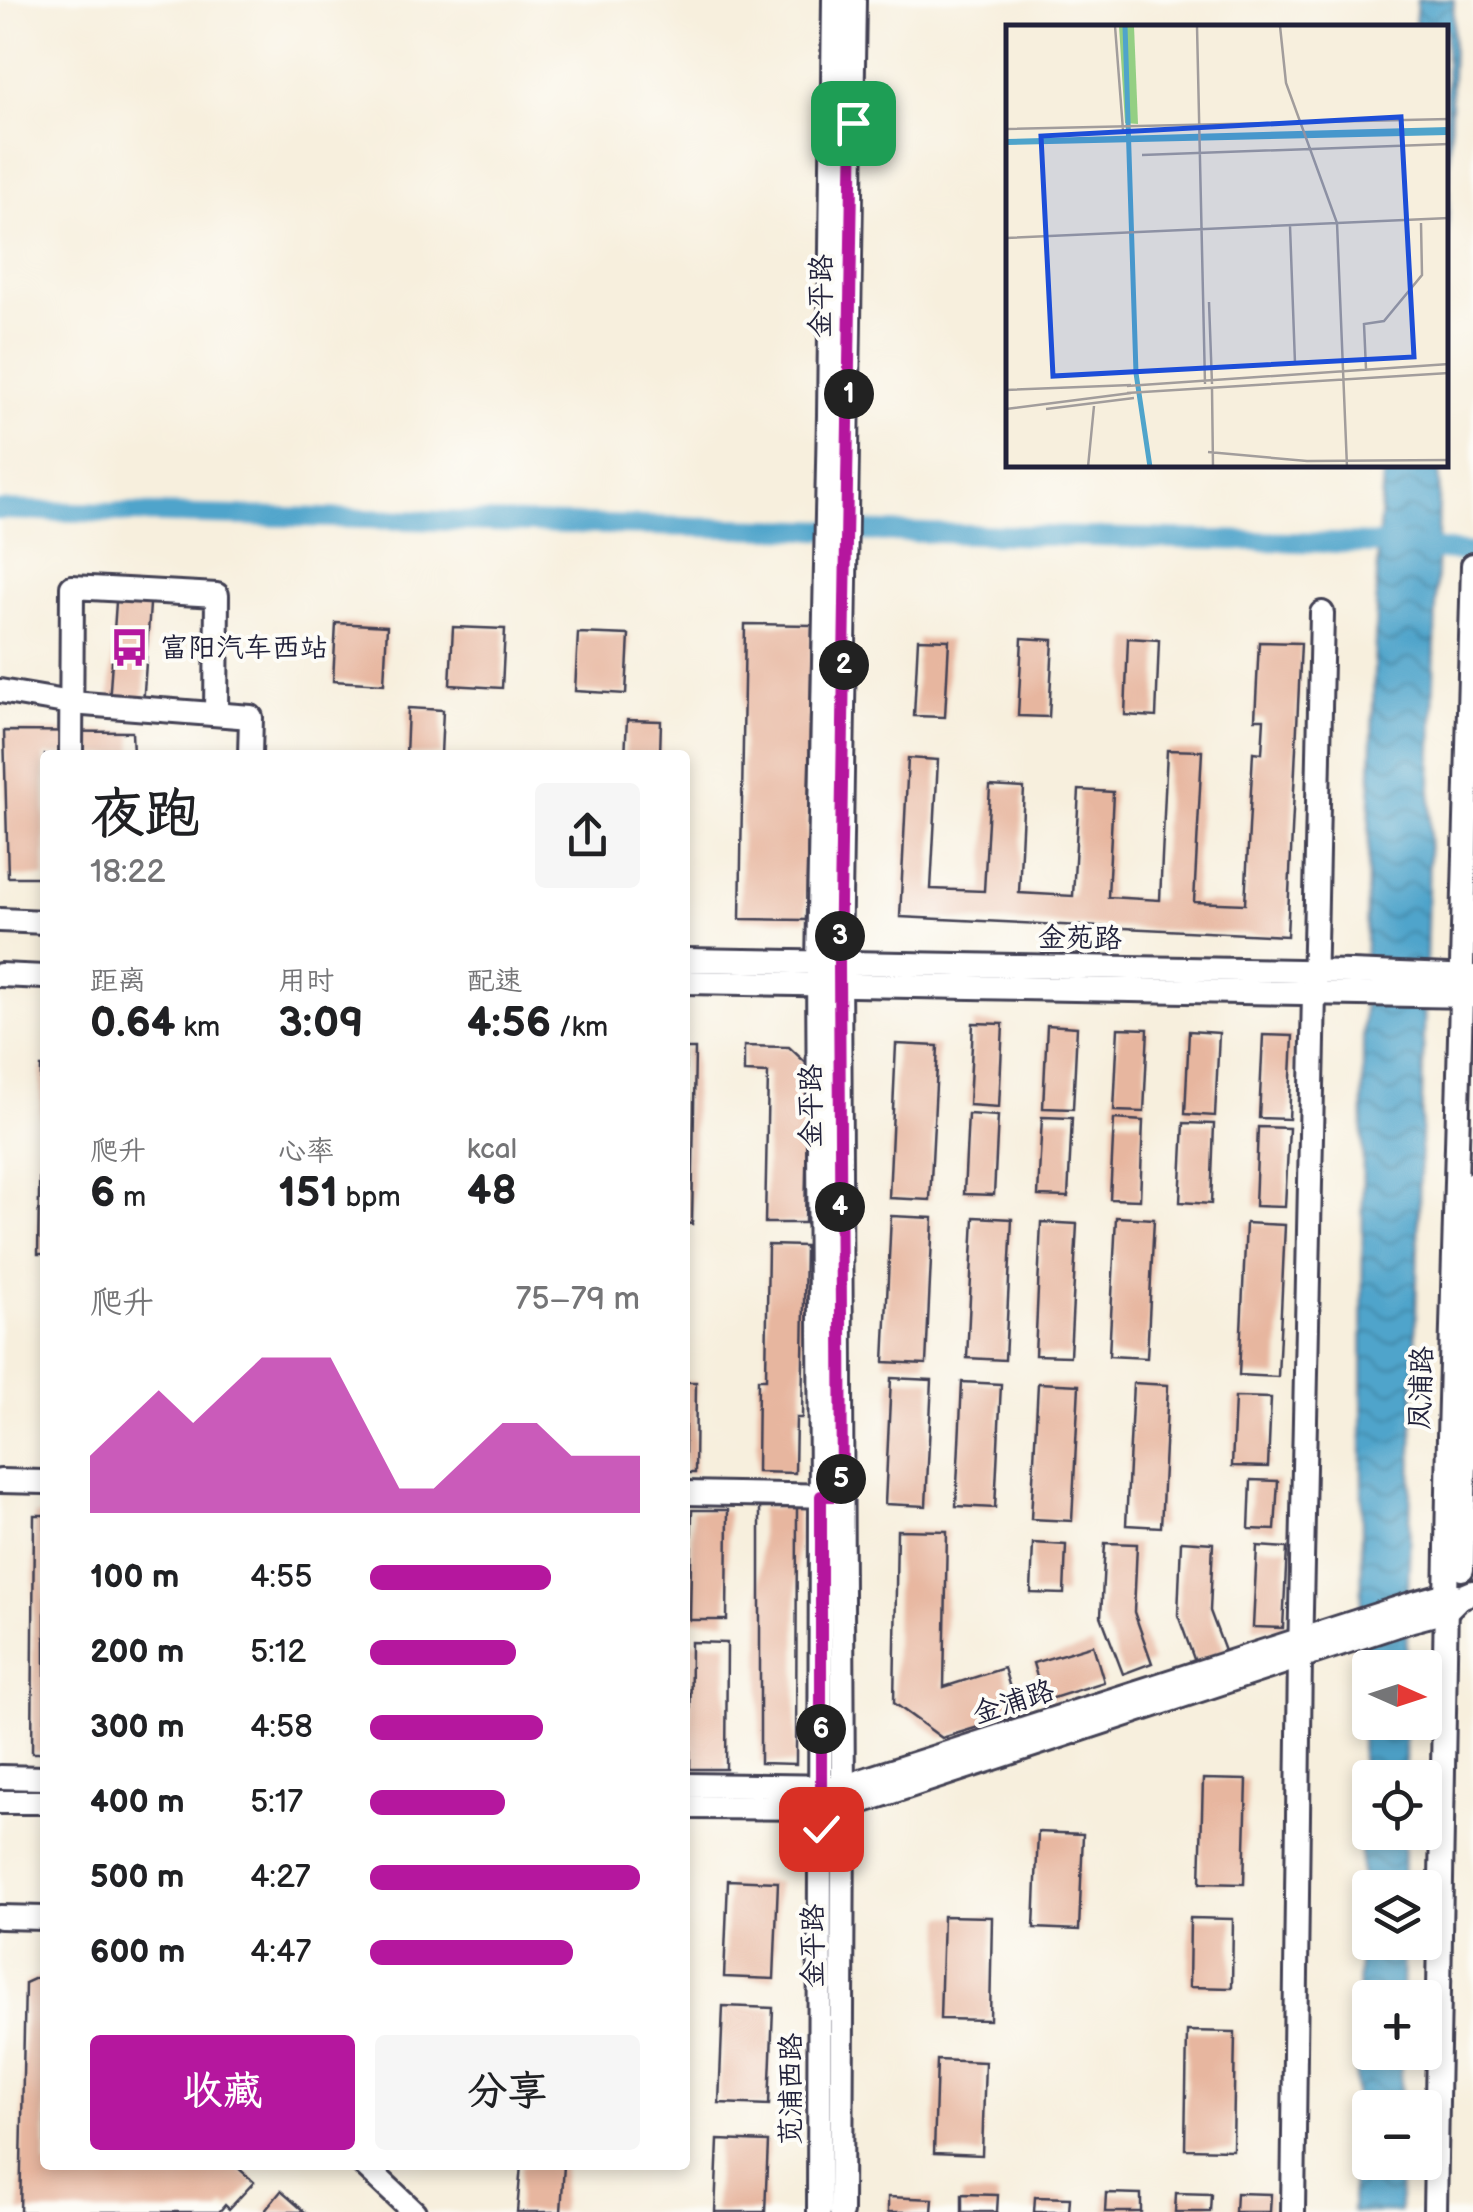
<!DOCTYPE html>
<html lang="zh">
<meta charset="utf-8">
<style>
body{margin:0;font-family:"Balsamiq Sans","LXGW WenKai TC",sans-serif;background:#f6f6f6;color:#202124;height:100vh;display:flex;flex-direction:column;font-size:38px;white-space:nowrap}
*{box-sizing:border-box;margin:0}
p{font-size:32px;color:#757577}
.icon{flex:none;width:55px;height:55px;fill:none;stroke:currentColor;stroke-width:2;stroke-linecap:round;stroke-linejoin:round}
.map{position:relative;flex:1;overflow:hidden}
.panel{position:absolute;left:40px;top:750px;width:650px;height:1420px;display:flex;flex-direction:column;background:#fff;border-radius:10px;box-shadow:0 5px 15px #0003}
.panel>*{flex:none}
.needle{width:65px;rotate:93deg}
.fabs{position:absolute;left:1352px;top:1650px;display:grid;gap:20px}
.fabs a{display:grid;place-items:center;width:90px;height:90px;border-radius:10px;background:#fff;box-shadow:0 5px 15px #0003;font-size:50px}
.pin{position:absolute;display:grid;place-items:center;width:85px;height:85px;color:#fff;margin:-42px;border-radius:20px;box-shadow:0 5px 15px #0006}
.km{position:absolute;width:50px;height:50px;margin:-25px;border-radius:50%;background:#222;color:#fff;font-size:28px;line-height:50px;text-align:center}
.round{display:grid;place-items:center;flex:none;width:105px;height:105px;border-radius:10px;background:#f6f6f6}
.overview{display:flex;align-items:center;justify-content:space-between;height:170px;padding:0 50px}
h1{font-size:55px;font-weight:800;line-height:75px}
.metrics{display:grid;grid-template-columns:repeat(3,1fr);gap:15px;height:170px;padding:10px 50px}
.metrics div{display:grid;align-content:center}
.metrics b{font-size:42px;font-weight:800}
.metrics small{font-size:28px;font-weight:400}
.metrics p{font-size:28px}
.chart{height:280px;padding:20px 50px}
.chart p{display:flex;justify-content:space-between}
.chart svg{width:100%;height:180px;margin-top:10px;fill:#b5179e;opacity:.7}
.action{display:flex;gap:20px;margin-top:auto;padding:20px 50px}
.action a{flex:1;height:115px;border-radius:10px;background:#b5179e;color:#fff;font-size:40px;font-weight:800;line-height:115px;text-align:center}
.action a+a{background:#f6f6f6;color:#202124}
ul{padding:0 50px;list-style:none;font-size:32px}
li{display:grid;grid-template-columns:160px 120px 1fr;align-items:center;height:75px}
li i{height:25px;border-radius:12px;background:#b5179e}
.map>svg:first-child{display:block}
.water{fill:url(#water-waves);stroke:#386383;stroke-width:2.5}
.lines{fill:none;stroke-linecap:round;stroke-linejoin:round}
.canal{stroke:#4fa4cb;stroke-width:20}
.building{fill:#e7b69f}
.minor-casing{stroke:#424153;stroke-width:28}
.minor{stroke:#fff;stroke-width:22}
.route-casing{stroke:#fff;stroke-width:20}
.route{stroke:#b5179e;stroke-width:12}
.labels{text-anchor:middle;stroke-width:8;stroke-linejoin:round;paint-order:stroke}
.street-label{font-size:28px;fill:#22223b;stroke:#fdfcf7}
.poi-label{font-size:28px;fill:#22223b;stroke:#fdfcf7;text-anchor:start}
.inset-river{fill:none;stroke:#4fa4cb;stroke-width:5}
.inset-road{fill:none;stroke:#a29d9c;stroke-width:2.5}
.view{fill:#1d4ed8;fill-opacity:0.15;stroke:#1d4ed8;stroke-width:5}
.inset-edge{fill:none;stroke:#22223b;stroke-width:5}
</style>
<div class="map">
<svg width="1473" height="2212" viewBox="0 0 1473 2212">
<defs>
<pattern id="water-waves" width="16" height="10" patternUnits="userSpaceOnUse" patternTransform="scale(2.5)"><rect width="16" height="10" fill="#4fa4cb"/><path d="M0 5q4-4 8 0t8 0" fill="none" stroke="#4185a6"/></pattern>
</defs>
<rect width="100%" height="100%" fill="#fdfcf7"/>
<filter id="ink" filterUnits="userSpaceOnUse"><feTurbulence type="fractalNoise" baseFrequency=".01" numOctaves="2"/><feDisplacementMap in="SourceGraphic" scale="20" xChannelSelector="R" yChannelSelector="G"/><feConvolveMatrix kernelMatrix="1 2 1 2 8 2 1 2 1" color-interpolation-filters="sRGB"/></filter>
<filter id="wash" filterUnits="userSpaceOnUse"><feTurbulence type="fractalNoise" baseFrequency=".0048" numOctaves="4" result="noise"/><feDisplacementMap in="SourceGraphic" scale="40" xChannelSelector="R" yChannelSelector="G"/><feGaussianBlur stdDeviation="2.25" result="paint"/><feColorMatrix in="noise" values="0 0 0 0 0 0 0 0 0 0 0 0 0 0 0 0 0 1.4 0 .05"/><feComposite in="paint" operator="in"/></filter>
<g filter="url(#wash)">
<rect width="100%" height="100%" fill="#f7efdd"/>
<g class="water">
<path d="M1417 0H1454L1446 283V28L1415 27Z"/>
<path d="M1384 465H1440L1406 1667 1370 1668V1722L1405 1723V1777L1370 1778V1832L1404 1833 1403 1887 1370 1888V1942L1403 1943 1402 1997 1370 1998V2052L1401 2053V2107L1370 2108V2162L1400 2163V2212H1352L1361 1888 1363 1034 1378 544Z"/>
</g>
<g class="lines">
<path class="canal" d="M0 510 1378 544 1473 553"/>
</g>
<g id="blocks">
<g class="building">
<path d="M117 587 151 590 143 706 109 704Z"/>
<path d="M336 623 387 626 384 684 333 681Z"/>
<path d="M745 624 812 625 806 920 740 919Z"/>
<path d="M453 627 505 629 502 688 450 685Z"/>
<path d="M578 633 629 635 626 694 575 691Z"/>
<path d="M1022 638 1053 640 1049 717 1018 716Z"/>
<path d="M1128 638 1159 640 1156 717 1125 715Z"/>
<path d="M918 639 949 640 945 717 914 716Z"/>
<path d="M1259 642 1301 643 1287 936 900 917 908 758 938 760 931 889 984 891 990 786 1024 788 1019 893 1073 896 1079 790 1113 792 1108 897 1160 900 1167 750 1202 751 1194 902 1245 904 1253 752 1262 753 1264 719H1255Z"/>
<path d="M408 708 443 710 441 755H406Z"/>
<path d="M627 720 661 721 660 755H625Z"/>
<path d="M4 731 132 732 133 755H45V877H8Z"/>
<path d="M973 1023 1003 1024 999 1107 969 1105Z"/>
<path d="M1047 1025 1077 1027 1073 1109 1043 1108Z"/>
<path d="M1118 1028 1148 1029 1144 1112 1114 1111Z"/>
<path d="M1189 1031 1219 1033 1215 1116 1185 1114Z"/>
<path d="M1263 1035 1293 1036 1289 1119 1259 1118Z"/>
<path d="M896 1044 938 1046 930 1200 889 1198Z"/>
<path d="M744 1046 789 1047 806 1063 808 1074 805 1223H765L768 1073 744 1072Z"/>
<path d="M685 1049H695L692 1224 685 1223Z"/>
<path d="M41 1067H45V1254H38Z"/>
<path d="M968 1114 998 1116 994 1195 964 1194Z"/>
<path d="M1042 1117 1072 1118 1068 1197 1038 1196Z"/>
<path d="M1114 1119 1143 1121 1140 1200 1110 1199Z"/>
<path d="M1184 1123 1214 1124 1211 1204 1180 1202Z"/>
<path d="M1258 1127 1289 1128 1285 1207 1255 1206Z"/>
<path d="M891 1216 933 1218 926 1364 884 1362Z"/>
<path d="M974 1217 1012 1219 1005 1360 967 1358Z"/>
<path d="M1116 1217 1154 1219 1147 1358 1109 1356Z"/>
<path d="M1041 1222 1077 1224 1070 1356 1035 1355Z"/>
<path d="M1246 1223 1285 1225 1278 1377 1239 1375Z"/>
<path d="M768 1245 805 1246 802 1418H796L795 1473 757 1472 758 1379H766Z"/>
<path d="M891 1378 932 1380 926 1506 885 1504Z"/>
<path d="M685 1382H696L695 1473H685Z"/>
<path d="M962 1382 1001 1384 995 1508 956 1506Z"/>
<path d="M1038 1383 1079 1385 1072 1521 1031 1519Z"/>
<path d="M1133 1383 1168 1385 1161 1527 1126 1525Z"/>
<path d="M1235 1397 1271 1398 1268 1467 1232 1466Z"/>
<path d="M1251 1480 1278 1481 1275 1530 1249 1529Z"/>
<path d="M760 1508H797L796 1764 760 1763Z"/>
<path d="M692 1510H728L727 1620H690Z"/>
<path d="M34 1515H45V1753H32Z"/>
<path d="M897 1530 947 1531 944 1687 1004 1668 1018 1715 942 1738 894 1703Z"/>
<path d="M1181 1541 1213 1543 1210 1611 1225 1651 1195 1662 1178 1615Z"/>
<path d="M1033 1543 1066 1545 1064 1594 1031 1593Z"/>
<path d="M1105 1543 1137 1544 1134 1612 1152 1663 1123 1674 1101 1616Z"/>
<path d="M1257 1546 1287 1548 1283 1628 1253 1627Z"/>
<path d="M691 1642 727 1643 726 1769H690Z"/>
<path d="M1093 1645 1104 1682 1044 1701 1033 1663Z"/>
<path d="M1203 1779 1247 1780 1244 1884 1200 1883Z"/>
<path d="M1038 1832 1083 1834 1079 1930 1034 1928Z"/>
<path d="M728 1880 778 1882 774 1979 724 1977Z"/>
<path d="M943 1916 992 1917 990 2020 940 2019Z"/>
<path d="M1190 1918 1233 1919 1232 1988 1189 1987Z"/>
<path d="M45 1974V2165H235L254 2182 229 2209 225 2205 219 2212H20L25 1983Z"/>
<path d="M723 2006 773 2008 769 2105 719 2103Z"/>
<path d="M1187 2031 1235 2032 1233 2150 1185 2149Z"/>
<path d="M937 2060 985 2062 982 2155 934 2153Z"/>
<path d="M718 2140 768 2142 765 2212H715Z"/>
<path d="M521 2165H564L561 2212H517Z"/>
<path d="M281 2191 305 2212H264Z"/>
<path d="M1106 2193 1141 2194V2212H1105Z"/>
<path d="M1176 2193 1211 2194 1210 2212H1175Z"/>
<path d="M1236 2193 1271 2194 1270 2212H1235Z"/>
<path d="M962 2194 998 2195 997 2212H962Z"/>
<path d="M888 2197 933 2199 932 2212H888Z"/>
<path d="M1035 2197 1070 2198 1069 2212H1034Z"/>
</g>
</g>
</g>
<g filter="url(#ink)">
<use href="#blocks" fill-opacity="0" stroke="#424153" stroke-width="2.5"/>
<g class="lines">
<defs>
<g id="minor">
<path d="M0 691 71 703 251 717 250 755"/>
<path d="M71 755 72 587 217 595 216 714"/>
<path d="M0 920 45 922"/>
<path d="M685 960 1351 972 1473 977"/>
<path d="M0 975 45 977"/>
<path d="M685 982 1473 996"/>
<path d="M0 1481 45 1482"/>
<path d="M685 1493 833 1496"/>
<path d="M1462 1569 1473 1183"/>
<path d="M0 1777 45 1778"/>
<path d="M685 1785 842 1787 1414 1603 1446 1594 1461 1597 1473 1592"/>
<path d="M0 1802H45"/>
<path d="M685 1807 843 1808 1412 1620 1446 1611 1456 1601"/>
<path d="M0 1917 45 1918"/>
<path d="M364 2165 414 2212"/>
<path d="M819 2212 821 1496 818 963 829 415 834 0"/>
<path d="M841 2212 843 1808 839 963 854 0"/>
<path d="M1293 2212 1300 1657 1322 613"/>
<path d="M1435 2212 1449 1436 1473 565"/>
</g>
</defs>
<use href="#minor" class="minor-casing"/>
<use href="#minor" class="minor"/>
</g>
</g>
<g class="lines" filter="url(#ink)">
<defs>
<path id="route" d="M821 1829V1496H842L839 963 853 123"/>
</defs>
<use href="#route" class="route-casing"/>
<use href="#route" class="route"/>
</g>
<defs>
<symbol id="bus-bare" viewBox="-9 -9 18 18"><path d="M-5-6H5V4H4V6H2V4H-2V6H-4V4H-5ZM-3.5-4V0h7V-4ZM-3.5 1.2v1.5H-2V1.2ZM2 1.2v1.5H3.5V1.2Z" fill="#b5179e" stroke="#fdfcf7" stroke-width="2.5" paint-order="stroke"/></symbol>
</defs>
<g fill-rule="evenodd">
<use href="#bus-bare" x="102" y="620" width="55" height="55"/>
</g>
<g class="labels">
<g class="street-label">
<text transform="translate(820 296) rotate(-89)" y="10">金平路</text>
<text transform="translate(1080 937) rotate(1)" y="10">金苑路</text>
<text transform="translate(810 1106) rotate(-90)" y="10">金平路</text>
<text transform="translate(1420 1388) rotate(-88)" y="10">凤浦路</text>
<text transform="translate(1013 1701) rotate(-18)" y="10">金浦路</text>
<text transform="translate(812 1946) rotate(-90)" y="10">金平路</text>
<text transform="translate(790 2089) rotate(-90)" y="10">苋浦西路</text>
</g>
<g class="poi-label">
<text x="160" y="657">富阳汽车西站</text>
</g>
</g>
<g transform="translate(1006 25)">
<rect width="442" height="442" fill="#f7efdd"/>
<path d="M113 1H128L132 99 119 98Z" fill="#94cf83"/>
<path d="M443 102 442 110 0 120V114Z" fill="#4fa4cb"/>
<path class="inset-river" d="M119 1 130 348 144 442"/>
<path class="inset-road" d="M109 1 117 105M191 1 199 359M274 1 280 58 331 198 341 442M0 104 443 94M136 130 443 119M284 201 289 338M0 213 443 193M203 277 206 359M209 342 337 336M360 344 358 299 378 296 416 250 415 198M121 361 443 339M206 363 207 442M0 365 125 360M121 368 443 348M0 384 125 368M40 384 128 373M202 427 301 436 443 435M82 442 88 381"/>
<path class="view" d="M395 92 408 332 47 351 35 111Z"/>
<rect width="442" height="442" class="inset-edge"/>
</g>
</svg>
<div class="fabs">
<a><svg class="needle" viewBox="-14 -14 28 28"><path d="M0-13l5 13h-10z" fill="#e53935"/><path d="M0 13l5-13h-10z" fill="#757577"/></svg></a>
<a><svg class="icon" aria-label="locate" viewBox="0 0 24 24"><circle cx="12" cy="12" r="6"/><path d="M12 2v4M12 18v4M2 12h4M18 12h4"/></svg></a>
<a><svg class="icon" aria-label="layers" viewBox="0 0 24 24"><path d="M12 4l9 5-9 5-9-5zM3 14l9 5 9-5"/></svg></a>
<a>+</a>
<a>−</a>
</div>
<div class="pin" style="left:853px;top:123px;background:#1e9e55"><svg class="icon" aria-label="arrive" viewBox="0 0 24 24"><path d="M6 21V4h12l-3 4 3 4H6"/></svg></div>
<div class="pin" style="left:821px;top:1829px;background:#d93025"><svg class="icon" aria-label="check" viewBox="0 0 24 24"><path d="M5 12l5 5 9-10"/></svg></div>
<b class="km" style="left:849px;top:394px">1</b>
<b class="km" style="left:844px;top:665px">2</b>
<b class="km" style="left:840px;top:936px">3</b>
<b class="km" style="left:840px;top:1207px">4</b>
<b class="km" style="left:841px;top:1479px">5</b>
<b class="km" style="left:821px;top:1729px">6</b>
<section class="panel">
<div class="overview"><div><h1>夜跑</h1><p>18:22</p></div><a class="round"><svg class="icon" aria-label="share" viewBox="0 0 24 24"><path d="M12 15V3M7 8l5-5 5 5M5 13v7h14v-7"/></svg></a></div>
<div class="metrics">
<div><p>距离</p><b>0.64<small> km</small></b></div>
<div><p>用时</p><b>3:09</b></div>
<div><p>配速</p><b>4:56<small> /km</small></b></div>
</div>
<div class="metrics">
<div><p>爬升</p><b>6<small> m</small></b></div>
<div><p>心率</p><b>151<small> bpm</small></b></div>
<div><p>kcal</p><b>48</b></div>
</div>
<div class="chart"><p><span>爬升</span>75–79 m</p>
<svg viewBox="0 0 160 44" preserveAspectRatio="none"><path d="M0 44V30L10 22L20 14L30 22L40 14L50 6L60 6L70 6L80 22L90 38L100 38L110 30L120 22L130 22L140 30L150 30L160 30V44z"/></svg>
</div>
<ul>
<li><b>100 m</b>4:55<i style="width:67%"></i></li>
<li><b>200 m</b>5:12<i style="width:54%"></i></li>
<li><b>300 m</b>4:58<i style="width:64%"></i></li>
<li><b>400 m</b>5:17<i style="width:50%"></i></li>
<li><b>500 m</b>4:27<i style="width:100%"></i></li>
<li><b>600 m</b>4:47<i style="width:75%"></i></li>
</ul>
<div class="action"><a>收藏</a><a>分享</a></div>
</section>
</div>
